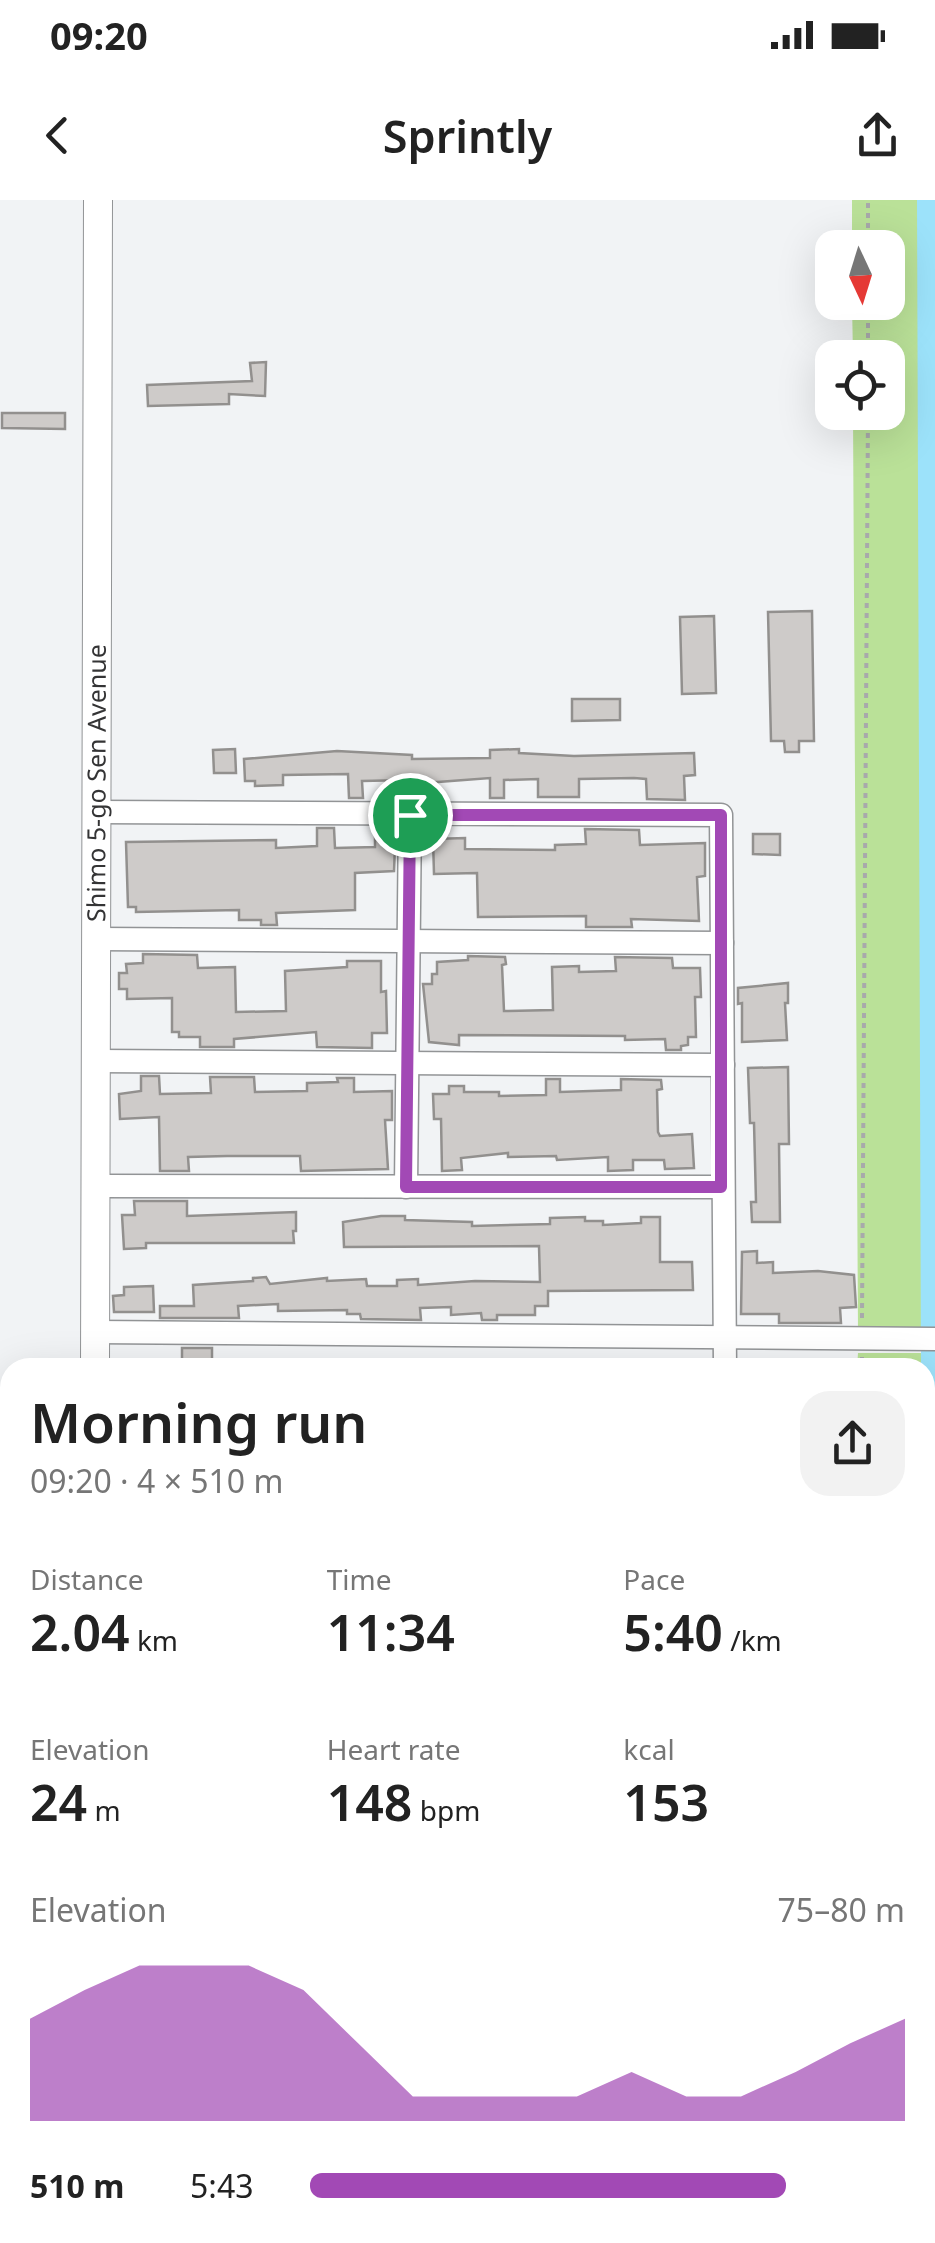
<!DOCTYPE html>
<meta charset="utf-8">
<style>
body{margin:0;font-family:"Noto Sans",sans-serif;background:#f2f2f2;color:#222;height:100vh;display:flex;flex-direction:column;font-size:38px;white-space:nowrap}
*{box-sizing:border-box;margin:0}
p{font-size:32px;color:#767676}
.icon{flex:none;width:55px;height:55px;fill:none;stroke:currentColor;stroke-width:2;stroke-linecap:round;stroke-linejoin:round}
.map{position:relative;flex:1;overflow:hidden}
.details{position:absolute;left:0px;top:1158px;width:935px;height:888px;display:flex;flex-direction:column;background:#fff;border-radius:30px 30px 0 0;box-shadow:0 10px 40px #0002}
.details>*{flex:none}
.needle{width:65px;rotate:176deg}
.tools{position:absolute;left:815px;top:30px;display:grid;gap:20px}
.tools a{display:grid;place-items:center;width:90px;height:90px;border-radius:20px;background:#fff;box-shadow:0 10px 40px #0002;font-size:50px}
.pin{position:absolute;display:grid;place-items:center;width:85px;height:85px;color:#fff;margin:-42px;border:5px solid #fff;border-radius:50%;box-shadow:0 2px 10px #0007}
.round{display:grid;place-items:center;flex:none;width:105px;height:105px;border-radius:30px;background:#f2f2f2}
.head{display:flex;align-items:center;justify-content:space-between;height:170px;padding:0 30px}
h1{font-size:55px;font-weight:600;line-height:75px}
.metrics{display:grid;grid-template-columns:repeat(3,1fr);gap:15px;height:170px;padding:10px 30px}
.metrics div{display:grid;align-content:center}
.metrics b{font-size:50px;font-weight:600}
.metrics small{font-size:28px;font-weight:400}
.metrics p{font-size:28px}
.chart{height:280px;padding:20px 30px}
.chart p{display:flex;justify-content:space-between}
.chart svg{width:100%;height:180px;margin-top:10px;fill:#a249b5;opacity:.7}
ul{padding:0 30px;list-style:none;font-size:32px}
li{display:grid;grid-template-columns:160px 120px 1fr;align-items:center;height:75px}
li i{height:25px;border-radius:12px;background:#a249b5}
.status{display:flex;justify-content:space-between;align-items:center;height:70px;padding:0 50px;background:#fff;direction:ltr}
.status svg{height:28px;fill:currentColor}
header{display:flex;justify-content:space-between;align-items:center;height:130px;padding:0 30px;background:#fff;font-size:45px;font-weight:600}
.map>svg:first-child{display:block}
.green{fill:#bae198}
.water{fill:#9ce2fa}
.building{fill:#cecbc9;stroke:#92908e;stroke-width:2.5}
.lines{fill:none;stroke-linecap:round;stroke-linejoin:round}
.service-casing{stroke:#929496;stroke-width:14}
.minor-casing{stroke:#929496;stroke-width:25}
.tertiary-casing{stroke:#929496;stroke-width:30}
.primary-casing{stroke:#929496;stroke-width:38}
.path{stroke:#a8a9ab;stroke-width:4;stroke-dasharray:5 5;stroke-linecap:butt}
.service{stroke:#fff;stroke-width:11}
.minor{stroke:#fff;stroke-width:22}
.tertiary{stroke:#fff;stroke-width:28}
.primary{stroke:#fff;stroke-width:35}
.route-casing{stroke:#fff;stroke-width:20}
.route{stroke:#a249b5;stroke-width:12}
.labels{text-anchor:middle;stroke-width:8;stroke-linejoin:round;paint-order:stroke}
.street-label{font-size:25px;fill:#343435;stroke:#f1f3f5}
</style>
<div class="status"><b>09:20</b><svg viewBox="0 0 49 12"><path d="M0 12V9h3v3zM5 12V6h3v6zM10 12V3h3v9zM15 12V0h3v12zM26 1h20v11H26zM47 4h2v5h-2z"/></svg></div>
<header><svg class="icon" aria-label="back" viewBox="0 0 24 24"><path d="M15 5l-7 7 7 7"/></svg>Sprintly<svg class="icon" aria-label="share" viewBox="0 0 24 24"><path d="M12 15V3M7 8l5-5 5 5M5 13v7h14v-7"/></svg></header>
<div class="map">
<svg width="935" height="2043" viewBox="0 0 935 2043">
<rect width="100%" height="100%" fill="#f1f3f5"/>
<g class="green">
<path d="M852 0H935V1134L858 1136 853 213 888 212V158L853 157 852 103 888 102V48L852 47Z"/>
<path d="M858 1153H935V1718L925 1704V1168H857Z"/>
</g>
<path class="water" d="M917 0H935V1505L925 1434V1168L921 1167Z"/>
<g class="building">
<path d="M266 162 265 196 229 194V204L148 206 147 185 252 181 250 163Z"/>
<path d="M2 213H65V229L2 228Z"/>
<path d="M812 411 814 541H799V552H785L784 541H771L768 412Z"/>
<path d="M714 416 716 493 682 494 680 417Z"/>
<path d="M572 499H620V520L572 521Z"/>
<path d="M235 549 236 573H214L213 550Z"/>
<path d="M519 549V553L574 556 694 553 695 575 684 576 685 600 647 599 646 579 634 578 579 579V597H538V579L504 580V598H490V578L425 583 426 595 408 596V580L362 581 363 598H349L348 574 283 575V585L255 586V581H245L244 559 337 551 412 555V559L490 558V550Z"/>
<path d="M317 628H334L335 648 375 647V629L390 628 391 646H395L394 671 355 673V710L276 713 277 725H261V720H239V710L136 712V707H128L126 642 276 640V648L317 646Z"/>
<path d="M585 629 639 630 640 645 705 643V676L697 677 699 721 631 719 632 727H586V716L478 717 477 673 434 674 433 639 465 638V649L555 650V645L586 644Z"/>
<path d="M753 634H780V655L753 654Z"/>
<path d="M143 754 197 755 198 768 235 767 236 812 286 811 285 771 347 767V761H381V792L386 791 387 833H372V848L317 847 316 832 234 839V847H200V837H179V832H172V798L127 799V789H119V773H127L126 764 143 763Z"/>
<path d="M468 756 505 757 506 764 502 765 504 811 553 810 552 767 579 766V772L616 771 615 757 672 758 673 768H700L701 797H695L696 837H688V845L681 846V850H666L665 839 625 840V836L459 835V845L429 842 423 784H432V774H437V762L468 760Z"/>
<path d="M788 783V803H785L787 840 742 842V803L738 804V788Z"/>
<path d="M788 867 789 944H779L780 1022H752L751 1002H756L754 923H750L748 868Z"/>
<path d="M141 876H159L160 894 211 893 210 877H254L255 892 307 891V883L338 882 337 878H354V892L392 891V920H385L388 969 301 971 300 956H227L188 957 189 971H160L159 917 120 919 119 894 141 891Z"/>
<path d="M546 879H560V892L621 890V879L661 880 662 889 657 890 658 932 660 936 692 934 694 968 665 969 664 960H633V970L608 971V957L557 960 556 956 508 957V953L461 958 462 970 442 971 441 919H434L433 894H449V886H464V892H499V896L546 895Z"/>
<path d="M134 1001H187V1016L296 1012V1031H293L294 1043H146V1048L124 1049 122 1015H135Z"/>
<path d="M381 1016H405V1020L472 1022V1026L550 1024V1018L585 1017V1021H603V1025L641 1023V1017H660V1062H692L693 1090 548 1091V1106H535V1115H497V1120H482L481 1113 451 1115V1107L420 1108 421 1120 361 1119 360 1114H347V1110L278 1111V1104L238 1106 239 1118H160V1106H194L193 1085 253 1081V1078L266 1077 270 1084 327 1078V1081L366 1079 367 1086H397V1080L418 1079V1085L475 1081 540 1082 539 1046 344 1047 343 1022Z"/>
<path d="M757 1051V1063L773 1062V1073L818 1071 854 1075 856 1107 840 1108 841 1123H779V1114H741L742 1052Z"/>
<path d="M153 1086 154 1112H114L113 1096 124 1095V1087Z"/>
<rect x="182" y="1148" width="30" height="20"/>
</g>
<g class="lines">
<defs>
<g id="service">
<path d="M925 1747 935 1752"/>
<path d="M226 2035V2043"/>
</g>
<g id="minor">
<path d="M96 612 721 615 725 1168"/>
<path d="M97 739 722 743"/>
<path d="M96 861 723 865"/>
<path d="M97 986 721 987"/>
<path d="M406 987 410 615"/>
<path d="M95 1132 935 1139"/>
<path d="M0 1503H10"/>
</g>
<g id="tertiary">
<path id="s1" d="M95 1168 98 0"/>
<path d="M92 2035V2043"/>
</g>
<g id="primary">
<path d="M0 1311H10"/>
<path d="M925 1317H935"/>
</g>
</defs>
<use href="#service" class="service-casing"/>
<use href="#minor" class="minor-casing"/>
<use href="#tertiary" class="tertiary-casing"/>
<use href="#primary" class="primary-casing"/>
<g class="path">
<path d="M868 48V0"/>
<path d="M868 158V102"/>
<path d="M862 1118 868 212"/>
<path d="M862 1157V1168"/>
<path d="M925 1641 935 1661"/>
</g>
<use href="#service" class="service"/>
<use href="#minor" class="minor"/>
<use href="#tertiary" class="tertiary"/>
<use href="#primary" class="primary"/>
</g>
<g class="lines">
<defs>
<path id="route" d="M410 615H721V987H406Z"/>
</defs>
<use href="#route" class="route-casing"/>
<use href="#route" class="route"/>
</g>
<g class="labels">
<g class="street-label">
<text dy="9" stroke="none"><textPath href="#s1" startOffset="585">Shimo 5-go Sen Avenue</textPath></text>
</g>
</g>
</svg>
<div class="tools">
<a><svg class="needle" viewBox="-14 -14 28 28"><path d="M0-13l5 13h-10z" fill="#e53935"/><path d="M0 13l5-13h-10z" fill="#767676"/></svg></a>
<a><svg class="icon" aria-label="locate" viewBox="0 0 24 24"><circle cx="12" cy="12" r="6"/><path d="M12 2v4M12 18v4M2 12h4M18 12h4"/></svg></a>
</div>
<div class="pin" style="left:410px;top:615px;background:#1e9e55"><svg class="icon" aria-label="arrive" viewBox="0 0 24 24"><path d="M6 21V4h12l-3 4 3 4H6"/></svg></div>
<section class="details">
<div class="head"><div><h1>Morning run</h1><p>09:20 · 4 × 510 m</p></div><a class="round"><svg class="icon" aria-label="share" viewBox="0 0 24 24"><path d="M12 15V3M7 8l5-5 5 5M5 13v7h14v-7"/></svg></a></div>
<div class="metrics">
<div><p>Distance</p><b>2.04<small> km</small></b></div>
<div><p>Time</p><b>11:34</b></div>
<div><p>Pace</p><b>5:40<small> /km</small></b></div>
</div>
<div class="metrics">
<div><p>Elevation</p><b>24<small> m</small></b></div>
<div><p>Heart rate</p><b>148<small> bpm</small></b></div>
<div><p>kcal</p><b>153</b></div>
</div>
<div class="chart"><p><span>Elevation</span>75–80 m</p>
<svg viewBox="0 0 160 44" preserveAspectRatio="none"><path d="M0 44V19L10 12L20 6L30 6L40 6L50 12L60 25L70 38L80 38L90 38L100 38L110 32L120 38L130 38L140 32L150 25L160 19V44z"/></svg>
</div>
<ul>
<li><b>510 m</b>5:43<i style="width:80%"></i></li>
</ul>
</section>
</div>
